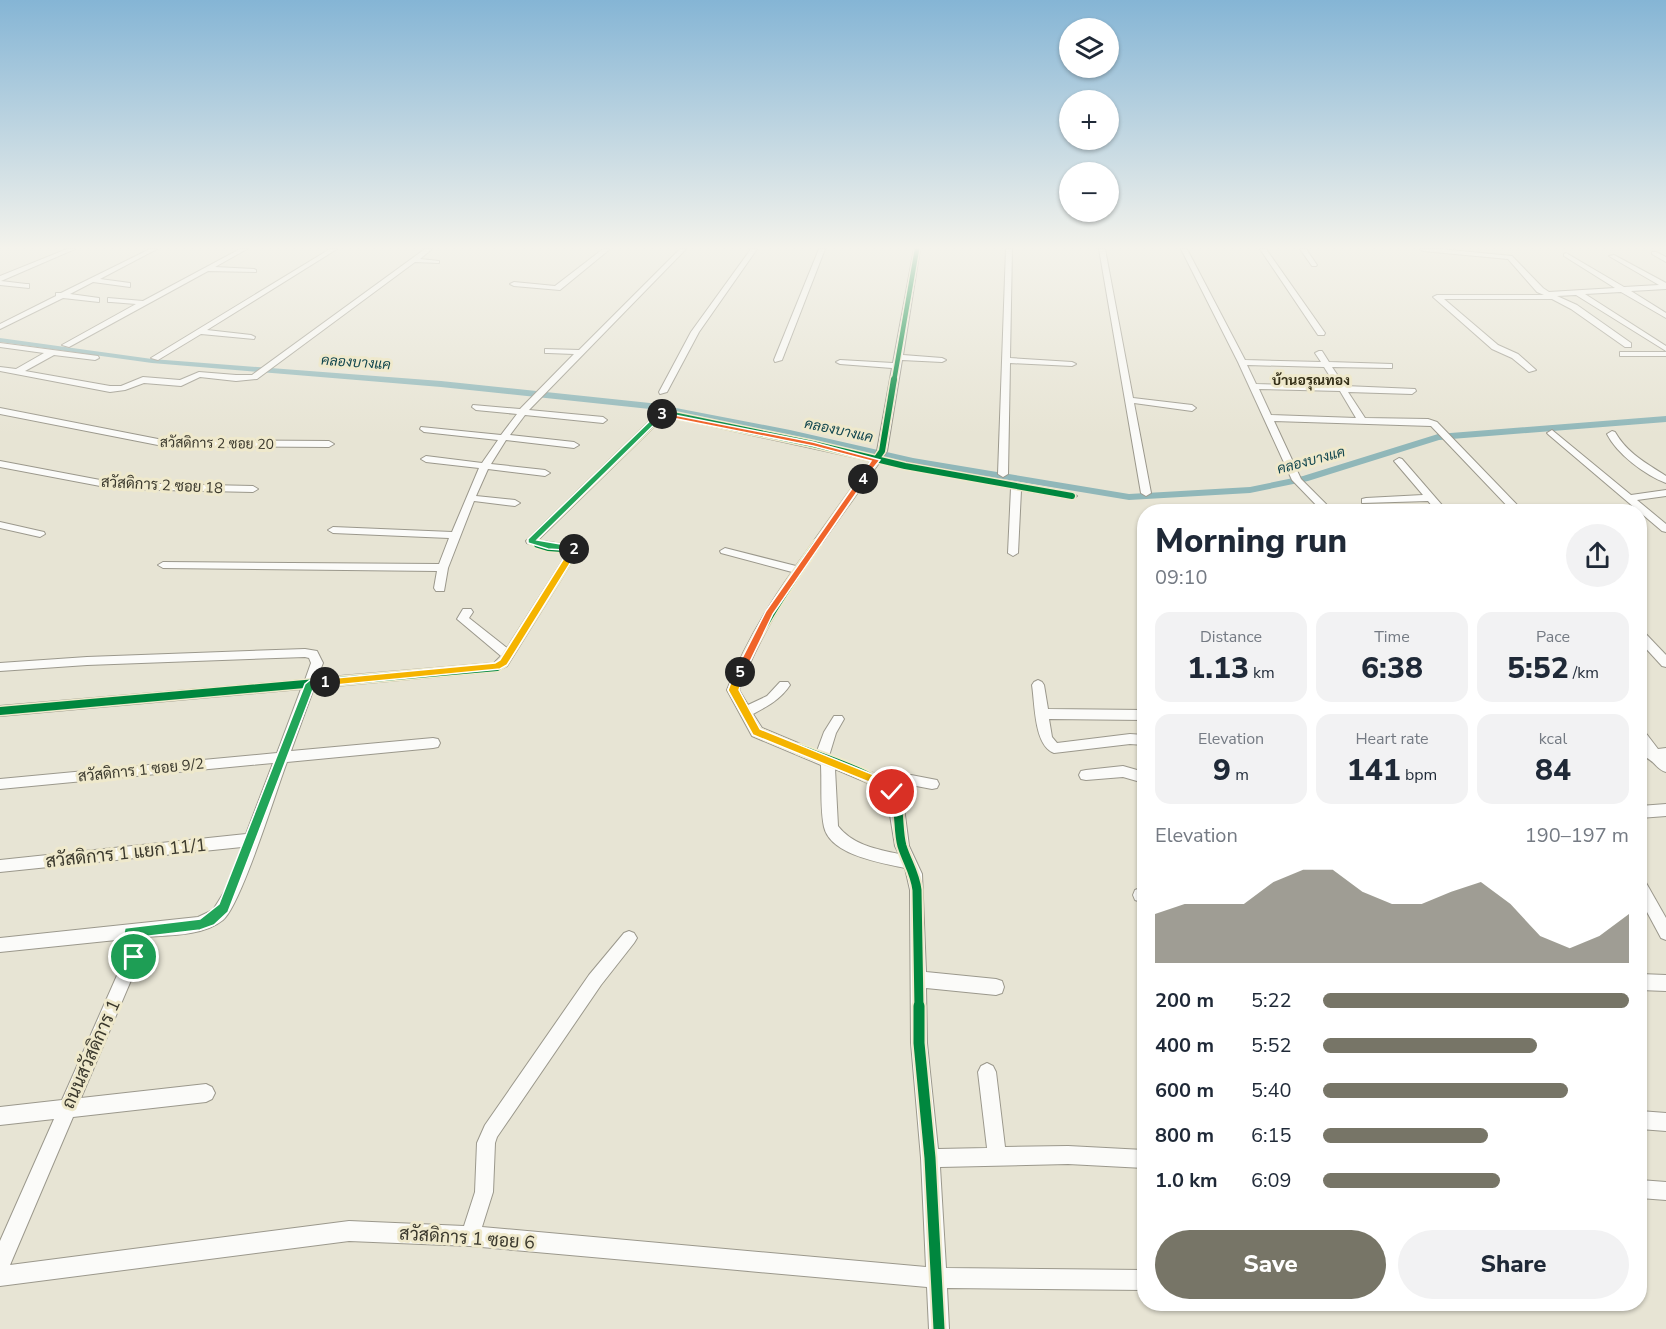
<!DOCTYPE html>
<meta charset="utf-8">
<style>
body{margin:0;font-family:"Nunito Sans",Sarabun,sans-serif;background:#f2f2f3;color:#1f2937;height:100vh;display:flex;flex-direction:column;font-size:22px;white-space:nowrap}
*{box-sizing:border-box;margin:0}
p{font-size:20px;color:#747a83}
.icon{flex:none;width:33px;height:33px;fill:none;stroke:currentColor;stroke-width:2;stroke-linecap:round;stroke-linejoin:round}
.map{position:relative;flex:1;overflow:hidden}
.panel{position:absolute;left:1137px;top:504px;width:510px;height:807px;display:flex;flex-direction:column;background:#fff;border-radius:24px;box-shadow:0 2px 4px #0004}
.panel>*{flex:none}
.controls{position:absolute;left:1059px;top:18px;display:grid;gap:12px}
.controls a{display:grid;place-items:center;width:60px;height:60px;border-radius:50%;background:#fff;box-shadow:0 2px 4px #0004;font-size:30px}
.pin{position:absolute;display:grid;place-items:center;width:51px;height:51px;color:#fff;margin:-26px;border:3px solid #fff;border-radius:50%;box-shadow:0 2px 6px #0007}
.km{position:absolute;width:30px;height:30px;margin:-15px;border-radius:50%;background:#222;color:#fff;font-size:16px;line-height:30px;text-align:center}
.round{display:grid;place-items:center;flex:none;width:63px;height:63px;border-radius:32px;background:#f2f2f3}
.summary{display:flex;align-items:center;justify-content:space-between;height:102px;padding:0 18px}
h1{font-size:33px;font-weight:800;line-height:45px}
.figures{display:grid;grid-template-columns:repeat(3,1fr);gap:9px;height:102px;padding:6px 18px}
.figures div{display:grid;align-content:center;border-radius:15px;background:#f2f2f3;text-align:center}
.figures b{font-size:30px;font-weight:800}
.figures small{font-size:16px;font-weight:400}
.figures p{font-size:16px}
.chart{height:168px;padding:12px 18px}
.chart p{display:flex;justify-content:space-between}
.chart svg{width:100%;height:108px;margin-top:6px;fill:#777567;opacity:.7}
.button{display:flex;gap:12px;margin-top:auto;padding:12px 18px}
.button a{flex:1;height:69px;border-radius:36px;background:#777567;color:#fff;font-size:24px;font-weight:800;line-height:69px;text-align:center}
.button a+a{background:#f2f2f3;color:#1f2937}
ul{padding:0 18px;list-style:none;font-size:20px}
li{display:grid;grid-template-columns:96px 72px 1fr;align-items:center;height:45px}
li i{height:15px;border-radius:8px;background:#777567}
.map>svg:first-child{display:block}
.lines{fill:none;stroke-linecap:round;stroke-linejoin:round}
.canal{fill:#90b7b9;fill-rule:evenodd}
.street-casing{stroke:#9b988c;stroke-width:2}
.street{fill:#fbfbf9;fill-rule:evenodd}
.cycleway-far4-casing{stroke:#efe9cc;stroke-width:7}
.cycleway-far3-casing{stroke:#efe9cc;stroke-width:9}
.cycleway-far2-casing{stroke:#efe9cc;stroke-width:11}
.cycleway-far1-casing{stroke:#efe9cc;stroke-width:13}
.cycleway-casing{stroke:#efe9cc;stroke-width:15}
.cycleway-far4{stroke:#00873e;stroke-width:4.5}
.cycleway-far3{stroke:#00873e;stroke-width:6}
.cycleway-far2{stroke:#00873e;stroke-width:8}
.cycleway-far1{stroke:#00873e;stroke-width:9}
.cycleway{stroke:#00873e;stroke-width:11}
.split-1{fill:#22a559;stroke:#fff;stroke-width:1.5}
.split-2{fill:#f5b400;stroke:#fff;stroke-width:1.5}
.split-3{fill:#22a559;stroke:#fff;stroke-width:1.5}
.split-4{fill:#f0652b;stroke:#fff;stroke-width:1.5}
.split-5{fill:#f0652b;stroke:#fff;stroke-width:1.5}
.split-6{fill:#f5b400;stroke:#fff;stroke-width:1.5}
.labels{text-anchor:middle;stroke-width:6;stroke-linejoin:round;paint-order:stroke}
.far-water-label{font-size:14px;font-style:italic;fill:#11464e;stroke:#efe9cc}
.far-neighbourhood-label{font-size:14px;font-weight:bold;fill:#353018;stroke:#efe9cc}
.far-street-label{font-size:14px;fill:#3b392d;stroke:#efe9cc}
.street-label{font-size:15px;fill:#3b392d;stroke:#efe9cc}
.near-street-label{font-size:18px;fill:#3b392d;stroke:#efe9cc}
</style>
<div class="map">
<svg width="1666" height="1329" viewBox="0 0 1666 1329">
<rect width="100%" height="100%" fill="#e7e4d4"/>
<g class="lines">
<path class="canal" d="M0 338 152 359 441 381 650 403 790 430 913 458 1129 494 1250 487 1303 476 1438 434 1666 416V422L1439 440 1308 481 1250 493 1129 500 913 464 790 436 650 409 441 387 152 363 0 342Z"/>
<defs>
<g id="street">
<path d="M67 249H75L1 281 26 284H29V288L0 285V276Z"/>
<path d="M150 249H157L100 279 130 283V287L93 282 70 294 99 298V302L63 298 0 329V324L56 296V293H61Z"/>
<path d="M240 249H247L215 267 254 269 256 270V272L208 271 69 347 62 345 136 304 111 302H108V298L143 301Z"/>
<path d="M330 249H337L207 330 251 335 255 337 254 339 201 334 158 360 151 358Z"/>
<path d="M425 249H432L420 259 439 261V263L415 262 257 379 236 381 200 377 181 386 144 383 125 390 110 392 0 371V367L16 369 44 353 0 347V343L98 356 99 358 95 360 54 355 25 371 110 386H121L143 377 180 380 199 372 236 375H252Z"/>
<path d="M603 249H610L560 290 514 286 510 284 514 282 555 286Z"/>
<path d="M680 249H686L529 410 603 417 607 420 603 423 525 415 510 435 574 442 579 445 574 448 506 440 491 464 545 470 550 473 545 476 488 469 476 496 515 500 520 503 515 506 474 501 448 568 444 591H436L434 588 437 571 163 568 158 565 163 562 439 564 449 538 333 533 328 530 333 527 452 532 479 468 426 462 421 459 426 456 482 463 498 440 424 432 420 429 421 427 501 435 517 414 476 410 472 407 473 405 520 409 574 354 548 353H545V349L579 350Z"/>
<path d="M751 249H757L699 332 667 392 660 394 659 392 691 332Z"/>
<path d="M819 249H825L782 360 775 362 774 360Z"/>
<path d="M914 249H920L903 355 942 358 946 360 942 362 902 360 887 451 882 458 1072 493 1077 496 1072 499 1021 490 1018 553 1013 556 1008 553 1011 488 879 463C829 534 769 608 739 690L748 705 767 696 780 682H788L790 685C781 699 768 706 753 714L762 728 817 751 824 732 834 716H842L844 719 836 733 829 756 881 776 911 775 937 780 939 784 937 788 932 789 911 785 895 786 903 800 909 846 922 874 926 972 996 979 1002 981 1004 987 1002 993 996 995 926 988 927 1043 938 1149 987 1148 978 1072 981 1066 987 1063 993 1066 996 1072 1005 1147 1068 1146 1144 1150V1168L1068 1164 940 1167 946 1268 1144 1270V1290L947 1288 949 1329H929L927 1287 470 1246 349 1241 0 1286V1241L54 1119 0 1125V1107L62 1100 130 946 126 939 0 952V938L198 917 213 910 226 889 242 847 0 872V860L246 834 273 763 0 789V779L277 753 301 689 0 716V706L305 680 311 663 309 658 305 657 87 665 0 671V663L87 657 305 649 317 651 323 663 317 678 494 663 501 656 457 619 463 609H471L473 612 469 618 507 648 568 552 548 550 527 543 526 541 660 411 813 441 874 456 877 451 892 368 840 364 836 362 840 360 893 363ZM665 416 871 461 796 566 725 548 720 551 721 553 792 572C766 609 743 647 727 690L752 736 821 765C822 785 820 808 824 827 830 855 882 863 905 868L910 890 911 1043 921 1158 926 1267 482 1227 493 1192 495 1143 497 1137 601 985 634 943 637 938 634 933 629 931 624 933 589 975 485 1125 477 1143 475 1192 464 1226 349 1221 10 1265 73 1117 206 1102 212 1099 215 1093 212 1087 206 1084 81 1098 146 945 142 937C167 935 202 937 223 920 241 905 276 791 287 762L433 748 438 747 440 743 438 739 433 738 291 751 314 688 497 671 507 666 580 549C570 542 551 544 538 540ZM835 769 875 786 887 796 895 846 899 854C876 849 853 845 838 826Z"/>
<path d="M1006 249H1012L1010 358 1072 362 1076 364 1072 366 1010 363 1008 474 1003 477 998 474Z"/>
<path d="M1099 249H1105L1133 398 1192 405 1196 408 1192 411 1134 403 1151 493 1146 496 1141 493Z"/>
<path d="M1181 249H1187L1245 360 1321 362 1315 353 1319 351H1322L1329 362 1392 364V368H1389L1332 367 1345 386 1415 389 1416 391 1412 394 1348 392 1365 418 1428 419 1437 422 1524 512H1513L1431 426 1274 421 1301 479 1334 512H1323L1292 480 1238 362ZM1247 365 1324 367 1336 386 1256 384ZM1259 389 1340 391 1356 418 1271 415Z"/>
<path d="M1260 249H1266L1325 333 1324 335H1318Z"/>
<path d="M1300 249H1306L1317 265 1316 266H1312Z"/>
<path d="M1420 249H1440L1512 256 1543 288 1549 292 1615 288 1564 256V254L1566 253 1624 287 1659 285 1609 256 1614 255 1666 283V289L1631 291 1666 313V318L1621 292 1585 294 1666 346V351L1576 295 1557 296 1577 305 1631 343V347H1625L1571 309 1552 299H1444L1498 345 1518 354 1536 370 1529 372 1512 358 1492 349 1433 297 1437 295H1544L1537 292 1508 259 1423 251Z"/>
<path d="M1652 252H1656L1666 257V262L1652 254Z"/>
<rect x="1620" y="352" width="46" height="4"/>
<path d="M0 408 163 440 329 441 334 444 329 447 163 446 0 414Z"/>
<path d="M1552 430 1631 495 1666 490V496L1637 500 1666 524V532L1662 531 1549 435 1547 433Z"/>
<path d="M1612 431 1615 432C1627 453 1646 463 1666 476V483C1645 475 1617 454 1607 434Z"/>
<path d="M1399 458 1402 459 1448 512H1437L1428 501 1362 503V499L1366 498 1423 495 1394 461Z"/>
<path d="M0 461 116 483 253 486 258 489 253 492 116 489 0 467Z"/>
<path d="M0 522 44 532 45 534 40 537 0 528Z"/>
<path d="M1640 631 1644 632 1666 655V667L1662 666 1640 642Z"/>
<path d="M1038 680 1042 682 1044 685 1048 709 1144 710V720L1049 719 1052 737 1057 743 1130 734 1144 735V745L1130 744 1054 753C1034 746 1035 704 1032 685L1034 682Z"/>
<path d="M1640 731 1645 732 1658 749 1666 748V772C1655 769 1656 760 1640 755Z"/>
<path d="M1123 766 1144 772V783L1123 777 1086 780 1081 779 1079 775 1081 771 1086 770Z"/>
<path d="M1666 804V816L1640 818V806Z"/>
<path d="M1640 879 1645 881 1666 918V940L1661 938 1640 899Z"/>
<path d="M1140 888 1144 889V903L1135 900 1133 895 1135 890Z"/>
<path d="M1640 974 1666 975V991L1640 990Z"/>
<path d="M1640 1111 1666 1113V1131L1640 1129Z"/>
<path d="M1640 1180 1666 1182V1200L1640 1198Z"/>
</g>
</defs>
<use href="#street" class="street-casing"/>
<use href="#street" class="street"/>
<defs>
<path id="cycleway-far4" d="M894 381 917 249"/>
<g id="cycleway-far3">
<path d="M543 545 531 541 663 413 813 444 905 466 1072 496"/>
<path d="M816 545 882 451 894 379"/>
</g>
<g id="cycleway-far2">
<path d="M0 711 497 667 503 663 575 549 548 547 538 544"/>
<path d="M803 751 757 732 733 690C753 636 785 590 817 544"/>
</g>
<path id="cycleway-far1" d="M799 749C821 758 889 778 896 800 900 815 898 832 902 846 907 862 915 873 917 890L919 1008"/>
<path id="cycleway" d="M919 1006V1043L930 1158 939 1329"/>
</defs>
<use href="#cycleway-far4" class="cycleway-far4-casing"/>
<use href="#cycleway-far3" class="cycleway-far3-casing"/>
<use href="#cycleway-far2" class="cycleway-far2-casing"/>
<use href="#cycleway-far1" class="cycleway-far1-casing"/>
<use href="#cycleway" class="cycleway-casing"/>
<use href="#cycleway-far4" class="cycleway-far4"/>
<use href="#cycleway-far3" class="cycleway-far3"/>
<use href="#cycleway-far2" class="cycleway-far2"/>
<use href="#cycleway-far1" class="cycleway-far1"/>
<use href="#cycleway" class="cycleway"/>
</g>
<linearGradient id="sky" x2="0" y2="1"><stop stop-color="#85b5d5"/><stop offset="0.57" stop-color="#f4f3ec"/><stop offset="1" stop-color="#f4f3ec" stop-opacity="0"/></linearGradient>
<rect width="1666" height="435" fill="url(#sky)"/>
<path class="split-1" d="M325 679 330 682 328 685 314 687 228 912 214 925 200 930 140 937 144 945 138 961H129L127 957 132 946 124 932 125 928 200 919 219 904 305 684 310 680Z"/>
<path class="split-2" d="M571 547 579 549 507 665 500 669 325 686 320 682 325 679 495 663 500 660Z"/>
<path class="split-3" d="M659 412 665 414 537 540 578 547V551L548 549 528 543V539Z"/>
<path class="split-4" d="M659 412 813 442 880 460 863 481 859 479 871 461 813 446 662 416Z"/>
<path class="split-5" d="M863 476 866 479 773 614 744 674H737L735 672 766 611 860 477Z"/>
<path class="split-6" d="M740 668 745 672 739 690 760 729 884 779 896 789V796H888L876 785 753 735 728 690 735 672Z"/>
<g class="labels">
<g class="far-water-label">
<text transform="translate(356 362) rotate(4)" y="5">คลองบางแค</text>
<text transform="translate(839 430) rotate(12)" y="5">คลองบางแค</text>
<text transform="translate(1311 460) rotate(-15)" y="5">คลองบางแค</text>
</g>
<g class="far-neighbourhood-label">
<text x="1311" y="385">บ้านอรุณทอง</text>
</g>
<g class="far-street-label">
<text transform="translate(217 443) rotate(1)" y="5">สวัสดิการ 2 ซอย 20</text>
</g>
<g class="street-label">
<text transform="translate(162 485) rotate(3)" y="5">สวัสดิการ 2 ซอย 18</text>
<text transform="translate(141 770) rotate(-6)" y="5">สวัสดิการ 1 ซอย 9/2</text>
</g>
<g class="near-street-label">
<text transform="translate(126 853) rotate(-6)" y="6">สวัสดิการ 1 แยก 11/1</text>
<text transform="translate(91 1054) rotate(-66)" y="6">ถนนสวัสดิการ 1</text>
<text transform="translate(467 1238) rotate(4)" y="6">สวัสดิการ 1 ซอย 6</text>
</g>
</g>
</svg>
<div class="controls">
<a><svg class="icon" aria-label="layers" viewBox="0 0 24 24"><path d="M12 4l9 5-9 5-9-5zM3 14l9 5 9-5"/></svg></a>
<a>+</a>
<a>−</a>
</div>
<div class="pin" style="left:134px;top:957px;background:#1e9e55"><svg class="icon" aria-label="arrive" viewBox="0 0 24 24"><path d="M6 21V4h12l-3 4 3 4H6"/></svg></div>
<div class="pin" style="left:892px;top:792px;background:#d93025"><svg class="icon" aria-label="check" viewBox="0 0 24 24"><path d="M5 12l5 5 9-10"/></svg></div>
<b class="km" style="left:325px;top:682px">1</b>
<b class="km" style="left:574px;top:549px">2</b>
<b class="km" style="left:662px;top:414px">3</b>
<b class="km" style="left:863px;top:479px">4</b>
<b class="km" style="left:740px;top:672px">5</b>
<section class="panel">
<div class="summary"><div><h1>Morning run</h1><p>09:10</p></div><a class="round"><svg class="icon" aria-label="share" viewBox="0 0 24 24"><path d="M12 15V3M7 8l5-5 5 5M5 13v7h14v-7"/></svg></a></div>
<div class="figures">
<div><p>Distance</p><b>1.13<small> km</small></b></div>
<div><p>Time</p><b>6:38</b></div>
<div><p>Pace</p><b>5:52<small> /km</small></b></div>
</div>
<div class="figures">
<div><p>Elevation</p><b>9<small> m</small></b></div>
<div><p>Heart rate</p><b>141<small> bpm</small></b></div>
<div><p>kcal</p><b>84</b></div>
</div>
<div class="chart"><p><span>Elevation</span>190–197 m</p>
<svg viewBox="0 0 160 44" preserveAspectRatio="none"><path d="M0 44V24L10 20L20 20L30 20L40 11L50 6L60 6L70 15L80 20L90 20L100 15L110 11L120 20L130 33L140 38L150 33L160 24V44z"/></svg>
</div>
<ul>
<li><b>200 m</b>5:22<i style="width:100%"></i></li>
<li><b>400 m</b>5:52<i style="width:70%"></i></li>
<li><b>600 m</b>5:40<i style="width:80%"></i></li>
<li><b>800 m</b>6:15<i style="width:54%"></i></li>
<li><b>1.0 km</b>6:09<i style="width:58%"></i></li>
</ul>
<div class="button"><a>Save</a><a>Share</a></div>
</section>
</div>
